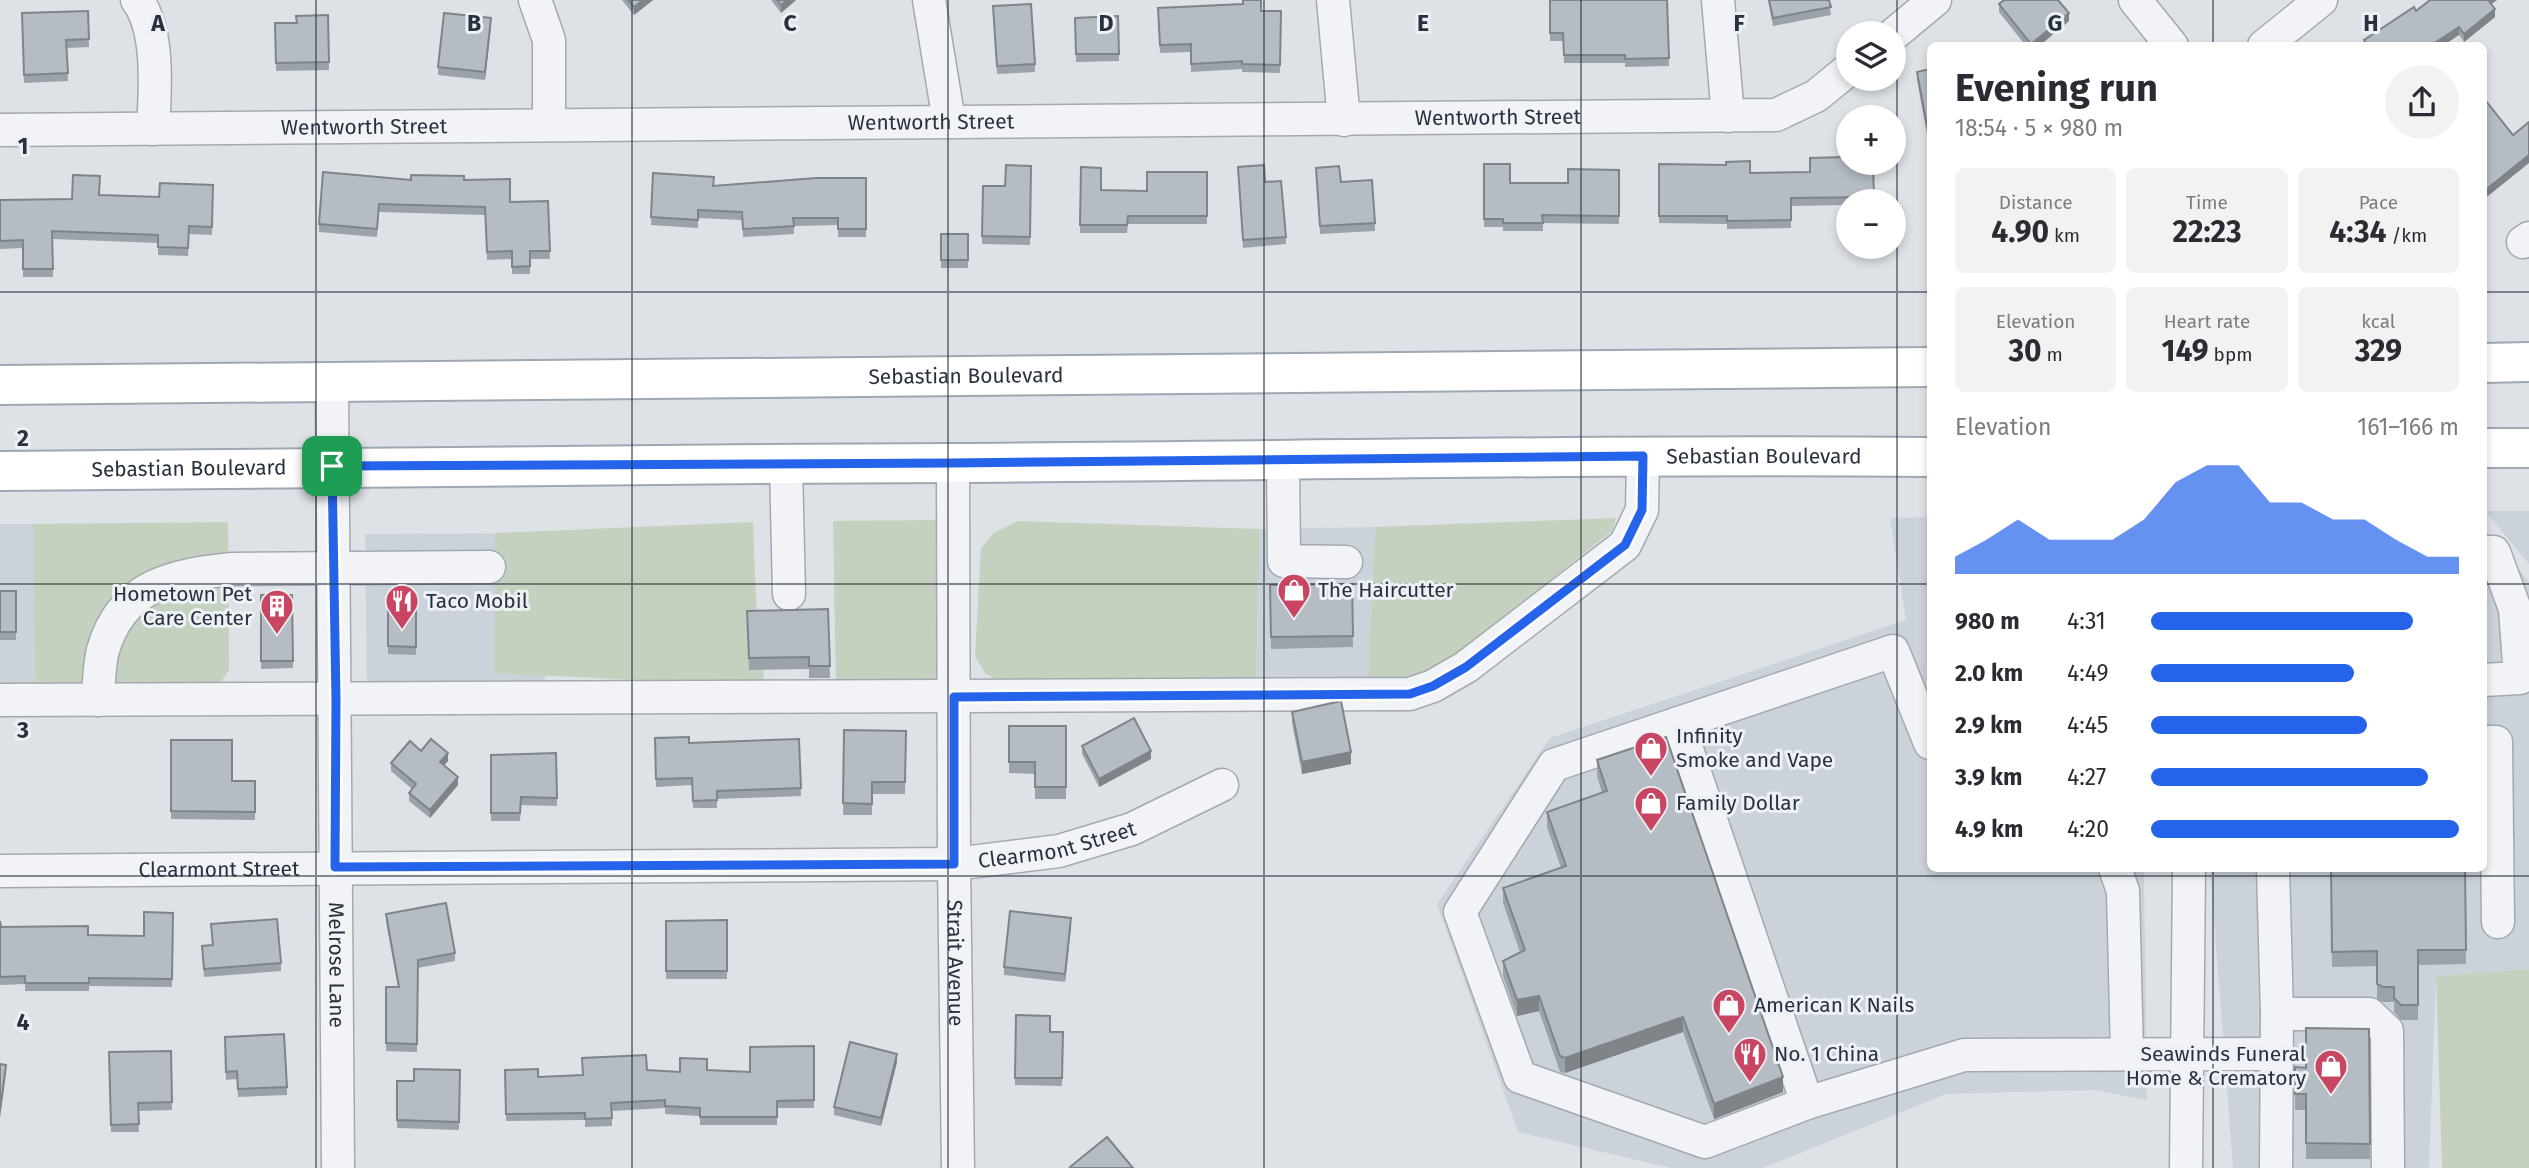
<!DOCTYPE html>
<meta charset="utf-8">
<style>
body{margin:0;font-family:"Fira Sans",sans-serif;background:#f2f2f3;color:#2b2b33;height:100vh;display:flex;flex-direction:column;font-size:26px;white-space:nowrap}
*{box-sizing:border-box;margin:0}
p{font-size:23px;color:#7c7c81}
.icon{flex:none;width:38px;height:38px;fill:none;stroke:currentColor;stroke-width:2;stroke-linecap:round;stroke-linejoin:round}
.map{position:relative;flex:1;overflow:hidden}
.drawer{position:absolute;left:1927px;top:42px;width:560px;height:830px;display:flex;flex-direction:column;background:#fff;border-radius:10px;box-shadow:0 4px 10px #0003}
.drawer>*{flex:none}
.controls{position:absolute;left:1836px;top:21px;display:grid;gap:14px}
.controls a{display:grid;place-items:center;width:70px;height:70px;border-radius:50%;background:#fff;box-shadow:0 4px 10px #0003;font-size:35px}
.pin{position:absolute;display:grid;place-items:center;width:60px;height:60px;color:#fff;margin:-30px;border-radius:14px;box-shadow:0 4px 10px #0006}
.round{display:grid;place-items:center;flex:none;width:74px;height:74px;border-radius:37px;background:#f2f2f3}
.head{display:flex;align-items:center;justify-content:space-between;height:119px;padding:0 28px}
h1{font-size:38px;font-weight:700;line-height:52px}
.metrics{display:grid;grid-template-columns:repeat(3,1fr);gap:10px;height:119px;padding:7px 28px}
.metrics div{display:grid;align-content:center;border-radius:10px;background:#f2f2f3;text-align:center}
.metrics b{font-size:30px;font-weight:700}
.metrics small{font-size:19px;font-weight:400}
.metrics p{font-size:19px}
.chart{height:196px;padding:14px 28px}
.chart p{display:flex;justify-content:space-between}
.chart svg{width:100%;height:126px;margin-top:7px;fill:#2563eb;opacity:.7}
ul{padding:0 28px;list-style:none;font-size:23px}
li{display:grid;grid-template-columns:112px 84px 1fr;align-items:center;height:52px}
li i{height:18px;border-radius:9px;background:#2563eb}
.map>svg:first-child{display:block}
.built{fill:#ccd2d9}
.green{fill:#c5d1bf}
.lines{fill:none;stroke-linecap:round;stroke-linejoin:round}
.minor-casing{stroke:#a4a9b1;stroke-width:35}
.major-casing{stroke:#9ea7b2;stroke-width:42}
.minor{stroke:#f1f3f6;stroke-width:32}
.major{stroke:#fff;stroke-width:38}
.wall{fill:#9ca2a9}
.shaded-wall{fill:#7f8489}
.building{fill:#b5bcc4;stroke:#7f8489;stroke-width:2}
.route-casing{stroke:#fff;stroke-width:14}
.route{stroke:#2563eb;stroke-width:9}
.grid{fill:none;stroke:#28313d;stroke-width:2;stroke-opacity:0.55}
.labels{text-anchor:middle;stroke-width:6;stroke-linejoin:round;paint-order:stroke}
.street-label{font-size:21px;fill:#28313d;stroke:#edf1f5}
.poi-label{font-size:21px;fill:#28313d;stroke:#edf1f5;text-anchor:start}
.grid-label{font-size:23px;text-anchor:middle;font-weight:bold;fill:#28313d;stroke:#edf1f5;stroke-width:6;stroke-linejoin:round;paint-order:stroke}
</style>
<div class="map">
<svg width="2529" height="1168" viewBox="0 0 2529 1168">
<rect width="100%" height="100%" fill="#dee2e7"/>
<g class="built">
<path d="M2485 511H2529V564Z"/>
<path d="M1930 517V868H2144L2147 1100 2094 1090 1946 1094 1763 1168H1671L1518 1132 1437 904 1550 738 1906 620 1890 518Z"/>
<path d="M0 524H33L35 708H0Z"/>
<path d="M2483 526 2529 582V969L2436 976 2429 1168H2233L2210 868H2483Z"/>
<path d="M1375 527 1368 678 1256 681 1260 529Z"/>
<path d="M543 533 545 688 367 689 365 534Z"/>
</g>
<g class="green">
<path d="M1616 518 1612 531 1459 653 1416 678H1368L1375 527Z"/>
<path d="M940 520 941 681 836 689 833 521Z"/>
<path d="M1017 521 1260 529 1256 681H1000L986 674 975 657 981 548 994 533Z"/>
<path d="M228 522 229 670 212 695 35 696 33 524Z"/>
<path d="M753 522 757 622 749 670H763L764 686 494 673 495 533Z"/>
<path d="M2529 969V1168H2442L2436 976Z"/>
</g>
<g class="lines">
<defs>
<g id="minor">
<path d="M137 0C160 30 155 92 153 129"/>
<path d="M535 0 549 40V125"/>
<path d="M929 0 949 121"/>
<path d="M1333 0 1344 120"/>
<path d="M1718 0 1728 116"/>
<path d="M2135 0 2172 46"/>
<path d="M1894 34 1935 0"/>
<path d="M2264 46 2321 0"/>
<path id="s1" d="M0 130 1776 115 1816 96 1848 70"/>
<path d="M2523 242 2529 238"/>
<path id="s2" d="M332 382 338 1168"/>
<path d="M1283 459 1284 561 1346 562"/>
<path id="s3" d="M953 463 954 864 958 1168"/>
<path d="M786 464 789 594"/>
<path d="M2483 552H2494L2515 609 2520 678 2483 680"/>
<path d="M0 700 1410 694 1433 686 1466 667 1625 545 1642 510 1643 456"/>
<path d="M98 700C99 684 99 665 103 650 122 585 172 575 232 569L489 567"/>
<path d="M1678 723 1807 1103"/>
<path d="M2483 742H2496L2497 834H2483"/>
<path d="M1930 743 1893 651 1554 765 1460 912 1520 1077 1705 1142 1807 1103 1964 1055 2277 1054"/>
<path d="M2497 834 2498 922"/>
<path d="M2115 868 2123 891 2127 1054"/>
<path d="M2273 868 2277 1014"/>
<path id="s4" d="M0 871 954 864 1059 851 1132 829 1222 785"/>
<path d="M2186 1168 2189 868"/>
<path d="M2276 1168 2277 1014H2369L2387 1031 2388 1168"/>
</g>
<g id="major">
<path d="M2483 363 2529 362"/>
<path id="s5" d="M0 385 1930 367"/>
<path d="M2483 448H2529"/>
<path id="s6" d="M0 471C317 466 634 465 951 463 1277 461 1604 454 1930 457"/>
</g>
</defs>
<use href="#minor" class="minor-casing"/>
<use href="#major" class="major-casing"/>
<use href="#minor" class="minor"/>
<use href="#major" class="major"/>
</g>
<g class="wall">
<path d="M622 0H653L634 15Z"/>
<path d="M771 0H796L781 13Z"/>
<path d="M1550 0H1667L1669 66 1625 67V63H1564L1563 41H1550Z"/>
<path d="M1768 0H1829L1831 15 1773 26Z"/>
<path d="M2430 0H2497L2491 4 2495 17 2464 42 2459 35 2442 46H2364V40L2416 11Z"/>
<path d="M1999 4 2069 21 2039 46H2026L1999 12Z"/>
<path d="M993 6 1035 64V72L997 74Z"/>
<path d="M88 11 89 47 67 48 68 81 24 83 22 13Z"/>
<path d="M1261 11H1281L1280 73 1242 72V69L1191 72V52L1160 53 1158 16Z"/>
<path d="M328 15 329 70 276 71 275 23H296Z"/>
<path d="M1118 16 1119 61 1076 62 1075 18Z"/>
<path d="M491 26 485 80 438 75V67Z"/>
<path d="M1930 69V134H1927L1917 80V72Z"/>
<path d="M1873 163 1874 201H1848V205L1791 206V228L1727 229V224L1659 223V164L1750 173 1810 172Z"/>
<path d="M1484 164 1510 183H1568L1619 170V224L1543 223V231H1503V227H1484Z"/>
<path d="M1031 166 1030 245 982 244 983 186H1005Z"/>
<path d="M1081 167 1101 190 1147 191 1207 172V224H1128L1127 233H1080Z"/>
<path d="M1238 167 1265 182 1286 237V244L1243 248Z"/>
<path d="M1316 168 1341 182 1375 223V231L1320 234Z"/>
<path d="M653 173 714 186 866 178V237H838V225L794 226V234L743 237 742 220 698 218V228L651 225Z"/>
<path d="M411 180H464L510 202 548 201 550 259H530V274H512V259L487 260 485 215 379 212 377 237 319 232V224Z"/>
<path d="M213 185 212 235 189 234 188 256 158 255V243L53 239V277H23V248L0 249V200L72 199 99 195 159 197Z"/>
<rect x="941" y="234" width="27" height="34"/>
<path d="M1352 584 1353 647 1271 649 1270 585Z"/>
<rect x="0" y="591" width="16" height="49"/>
<path d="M261 595H292L293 668 261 669Z"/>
<path d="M388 599H416V655L388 654Z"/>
<path d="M828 609 830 678H809V669L749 670 747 611Z"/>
<path d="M1292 712 1351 764 1302 774 1292 723Z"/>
<path d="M1009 726H1066V799H1035V774L1009 773Z"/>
<path d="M844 730 906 731 905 794H872V815H843Z"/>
<path d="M655 738 689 743 799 739 801 796 717 799V808H693L692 785 656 787Z"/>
<path d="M171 740 232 781H255V820L171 819Z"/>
<path d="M1082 746 1151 759 1099 787 1082 754Z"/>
<path d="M421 751 448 761 444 765 458 785 430 818 409 801V793L412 789 391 771V763Z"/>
<path d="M556 753 557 806 521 805 520 821H491V755Z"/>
<path d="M1597 760 1783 1092 1714 1119 1683 1032 1565 1073 1560 1072 1539 1011 1517 1016 1503 976V961L1520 952 1503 903V888L1561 868 1547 827V812L1602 793 1597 776Z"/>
<path d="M2331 868H2465L2466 964 2418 965V1020H2401L2394 1012V1002H2383L2377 999V966L2332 967Z"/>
<path d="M173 913 172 987 89 986V991H25V984L0 985V921L1 927 88 935 144 936Z"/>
<path d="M386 914 455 953V961L418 968 417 1052 386 1051V987H398L386 922Z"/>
<path d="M727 920V979H666V921Z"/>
<path d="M211 924 281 963V971L204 977 202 946 212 945Z"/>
<path d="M1071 926 1065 982 1004 975V967Z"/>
<path d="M1016 1015 1050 1032H1063L1062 1086 1015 1085Z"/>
<path d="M2369 1029 2370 1159H2306V1110H2295V1067L2306 1068Z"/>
<path d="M225 1045 287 1087V1095L238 1097 237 1079 226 1080Z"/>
<path d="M814 1046V1108H777V1125H700V1116L665 1114V1108L612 1111V1126L585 1127V1120L506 1121 505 1070 538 1077 583 1076 647 1070 680 1072 707 1070 750 1072Z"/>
<path d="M171 1051 172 1110 138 1111 139 1132H111L109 1052Z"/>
<path d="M897 1062 881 1126 834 1115V1107Z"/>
<path d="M460 1070 459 1130 397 1128V1081H414Z"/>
</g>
<g class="shaded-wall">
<path d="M643 0H653L634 15V7Z"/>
<path d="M787 0H796L781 13V5Z"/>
<path d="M2487 0H2497L2487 7Z"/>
<path d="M2495 9V17L2464 42V34Z"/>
<path d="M2069 13V21L2039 46H2031V44Z"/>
<path d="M491 18V26L485 80V72Z"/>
<path d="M2459 27V35L2442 46H2430Z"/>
<path d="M2529 155V163L2483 200V192Z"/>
<path d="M1151 751V759L1099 787V779Z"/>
<path d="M1351 752V764L1302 774V762Z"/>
<path d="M448 753V761L440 770V762Z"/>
<path d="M458 777V785L430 818V810Z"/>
<path d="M1071 918V926L1065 982V974Z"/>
<path d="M1539 996V1011L1517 1016V1000Z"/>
<path d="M1683 1017V1032L1565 1073V1058Z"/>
<path d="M897 1054V1062L881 1126V1118Z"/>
<path d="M6 1065V1073L0 1118V1110Z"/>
<path d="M1783 1077V1092L1714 1119V1104Z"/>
</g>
<g class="building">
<path d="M628 0H643L634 7Z"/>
<path d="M777 0H787L781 5Z"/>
<path d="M1243 0H1261V11H1281L1280 65 1242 64V61L1191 64V44L1160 45 1158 8 1243 4Z"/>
<path d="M1550 0H1667L1669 58 1625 59V55H1564L1563 33H1550Z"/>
<path d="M1769 0H1829L1831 7 1773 18Z"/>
<path d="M2004 0H2058L2069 13 2031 44 1999 4Z"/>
<path d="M2430 0H2488L2495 9 2464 34 2459 27 2430 46H2368L2364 40 2414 7 2416 11Z"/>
<path d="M1031 4 1035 64 997 66 993 6Z"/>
<path d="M88 11 89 39 66 40 68 73 24 75 22 13Z"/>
<path d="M444 13 491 18 485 72 438 67Z"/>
<path d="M328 15 329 62 276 63 275 23H297L296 16Z"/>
<path d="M1118 16 1119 54H1076L1075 18Z"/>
<path d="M1930 69V126H1927L1917 72Z"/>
<path d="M2486 101 2513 135 2529 122V155L2483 192V103Z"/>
<path d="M1845 135H1848V163H1873L1874 197 1791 198V220L1727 221V216H1659V164L1726 165V162L1750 161V173L1810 172V158L1845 157Z"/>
<path d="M1484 164H1510V183H1568V169L1619 170V216L1542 215 1543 223H1503V219H1484Z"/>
<path d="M1006 165 1031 166 1030 237 982 236 983 186H1005Z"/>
<path d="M1264 165 1265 182 1281 181 1286 237 1243 240 1238 167Z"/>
<path d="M1339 166 1341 182 1372 180 1375 223 1320 226 1316 168Z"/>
<path d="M1081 167 1101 168V190L1147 191V172H1207V216H1128L1127 225H1080Z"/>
<path d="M323 172 411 180V175L464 176V180L510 179V202L548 201 550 251H530V266L512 267V251L487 252 485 207 379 204 377 229 319 224Z"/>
<path d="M653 173 714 177 713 186 816 178H866V229H838V218H793L794 226 743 229 742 212 698 210V220L651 217Z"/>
<path d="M73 175 100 176 99 195 159 197 160 183 213 185 212 227 189 226 188 248 158 247V235L52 231 53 269H23V240L0 241V200L72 199Z"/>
<rect x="941" y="234" width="27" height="26"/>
<path d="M1352 584 1353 636 1271 637 1270 585Z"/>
<rect x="0" y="591" width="16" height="41"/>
<path d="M261 595H292L293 661H261Z"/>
<path d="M388 599H416V647L388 646Z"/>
<path d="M828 609 830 666H809V657L749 658 747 611Z"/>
<path d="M1341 701 1351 752 1302 762 1292 712Z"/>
<path d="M1134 718 1151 751 1099 779 1082 746Z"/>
<path d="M1009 726H1066V787H1035V762H1009Z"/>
<path d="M844 730 906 731 905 782H872V804L843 803Z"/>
<path d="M689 737V743L799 739 801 788 717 791V800L693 801 692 778 656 779 655 738Z"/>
<path d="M1666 737 1783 1077 1714 1104 1683 1017 1565 1058 1560 1056 1539 996 1517 1000 1503 961 1525 950 1503 888 1566 866 1547 812 1607 791 1597 760Z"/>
<path d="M431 739 448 753 440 762 458 777 430 810 409 793 416 784 391 763 410 741 421 751Z"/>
<path d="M171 740H232V781H255V812L171 811Z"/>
<path d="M556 753 557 798 521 797 520 813H491V755Z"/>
<path d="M2331 868H2465L2466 950H2418V1005H2401L2394 998V987H2383L2377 984V951L2332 952Z"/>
<path d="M446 903 455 953 418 960 417 1044 386 1043V987H399L386 914Z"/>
<path d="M1010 911 1071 918 1065 974 1004 967Z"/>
<path d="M144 912 173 913 172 979 89 978V983H25V976L0 977V921L1 927 88 926V935L144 936Z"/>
<path d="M277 919 281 963 204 969 202 946 213 945 211 924Z"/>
<path d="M727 920V971H666V921Z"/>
<path d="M1016 1015 1050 1016V1032H1063L1062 1078H1015Z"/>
<path d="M2306 1028 2369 1029 2370 1144 2306 1143V1094H2295V1067L2306 1068Z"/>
<path d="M284 1034 287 1087 238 1089 237 1071 226 1072 225 1037Z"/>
<path d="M850 1042 897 1054 881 1118 834 1107Z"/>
<path d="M814 1046V1100L777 1101V1117H700V1108L665 1106V1100L611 1103 612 1118 585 1119V1113L506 1114 505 1070 538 1069V1077L583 1075 582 1058 646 1055 647 1070 680 1072V1058L707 1059V1070L750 1072V1047Z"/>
<path d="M171 1051 172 1102 138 1103 139 1124 111 1125 109 1052Z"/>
<path d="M0 1064 6 1065 0 1110Z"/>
<path d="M414 1069 460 1070 459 1122 397 1120V1081H414Z"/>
<path d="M1107 1137 1133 1168H1071L1070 1167Z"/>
</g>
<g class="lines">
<defs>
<path id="route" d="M1643 456 1642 510 1625 545 1466 667 1433 686 1410 694 954 697V864L335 867 336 699 332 466 953 463Z"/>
</defs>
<use href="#route" class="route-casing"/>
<use href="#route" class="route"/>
</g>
<path class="grid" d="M316 0V1168M632 0V1168M948 0V1168M1264 0V1168M1581 0V1168M1897 0V1168M2213 0V46M0 292H1930M2483 292H2529M0 584H1930M2483 584H2529M2213 868V1168M0 876H2529"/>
<defs>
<symbol id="shop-pin" viewBox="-11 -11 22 30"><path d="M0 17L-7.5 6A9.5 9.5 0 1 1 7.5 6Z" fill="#c94663" stroke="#edf1f5"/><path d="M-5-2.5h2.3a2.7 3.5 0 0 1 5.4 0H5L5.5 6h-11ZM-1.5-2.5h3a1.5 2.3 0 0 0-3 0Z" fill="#fff"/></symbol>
<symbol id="restaurant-pin" viewBox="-11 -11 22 30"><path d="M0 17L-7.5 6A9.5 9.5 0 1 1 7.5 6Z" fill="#c94663" stroke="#edf1f5"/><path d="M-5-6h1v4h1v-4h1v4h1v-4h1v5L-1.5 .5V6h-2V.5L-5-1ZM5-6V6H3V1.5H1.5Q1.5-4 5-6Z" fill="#fff"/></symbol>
<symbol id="building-pin" viewBox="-11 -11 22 30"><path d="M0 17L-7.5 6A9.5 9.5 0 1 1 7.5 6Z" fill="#c94663" stroke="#edf1f5"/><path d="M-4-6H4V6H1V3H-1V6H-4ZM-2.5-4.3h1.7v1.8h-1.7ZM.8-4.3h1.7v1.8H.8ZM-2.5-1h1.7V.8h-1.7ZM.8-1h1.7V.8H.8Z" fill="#fff"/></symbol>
</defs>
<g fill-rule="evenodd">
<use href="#shop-pin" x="1275" y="571" width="38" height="52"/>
<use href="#restaurant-pin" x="383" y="582" width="38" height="52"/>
<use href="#building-pin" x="258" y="587" width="38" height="52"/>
<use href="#shop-pin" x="1632" y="729" width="38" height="52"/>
<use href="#shop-pin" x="1632" y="784" width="38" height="52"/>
<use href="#shop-pin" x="1710" y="986" width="38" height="52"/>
<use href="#restaurant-pin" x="1731" y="1035" width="38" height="52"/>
<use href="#shop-pin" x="2312" y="1047" width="38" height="52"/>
</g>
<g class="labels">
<g class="street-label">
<text dy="7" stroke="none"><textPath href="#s1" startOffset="1498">Wentworth Street</textPath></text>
<text dy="7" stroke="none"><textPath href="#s1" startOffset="931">Wentworth Street</textPath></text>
<text dy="7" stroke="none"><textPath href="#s1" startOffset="364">Wentworth Street</textPath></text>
<text dy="7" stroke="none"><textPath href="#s5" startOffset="966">Sebastian Boulevard</textPath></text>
<text dy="7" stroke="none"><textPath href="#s6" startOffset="1764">Sebastian Boulevard</textPath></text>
<text dy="7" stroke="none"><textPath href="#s6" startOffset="189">Sebastian Boulevard</textPath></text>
<text dy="7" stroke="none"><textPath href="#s4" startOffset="1059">Clearmont Street</textPath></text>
<text dy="7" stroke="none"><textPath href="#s4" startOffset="219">Clearmont Street</textPath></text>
<text dy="7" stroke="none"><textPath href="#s3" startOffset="500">Strait Avenue</textPath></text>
<text dy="7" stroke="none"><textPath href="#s2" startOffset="583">Melrose Lane</textPath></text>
</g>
<g class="poi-label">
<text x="1318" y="597">The Haircutter</text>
<text x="252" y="601" text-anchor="end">Hometown Pet<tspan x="252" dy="24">Care Center</tspan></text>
<text x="426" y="608">Taco Mobil</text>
<text x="1676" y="743">Infinity<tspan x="1676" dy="24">Smoke and Vape</tspan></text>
<text x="1676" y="810">Family Dollar</text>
<text x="1754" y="1012">American K Nails</text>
<text x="1774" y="1061">No. 1 China</text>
<text x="2306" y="1061" text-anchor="end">Seawinds Funeral<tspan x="2306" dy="24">Home &amp; Crematory</tspan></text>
</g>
</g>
<g class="grid-label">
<text x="158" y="31">A</text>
<text x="474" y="31">B</text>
<text x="790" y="31">C</text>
<text x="1106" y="31">D</text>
<text x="1423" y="31">E</text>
<text x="1739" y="31">F</text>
<text x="2055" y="31">G</text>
<text x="2371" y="31">H</text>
<text x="23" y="154">1</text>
<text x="23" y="446">2</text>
<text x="23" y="738">3</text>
<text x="23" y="1030">4</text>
</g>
</svg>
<div class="controls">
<a><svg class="icon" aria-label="layers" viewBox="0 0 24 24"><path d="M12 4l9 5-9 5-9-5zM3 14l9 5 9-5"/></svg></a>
<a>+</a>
<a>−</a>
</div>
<div class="pin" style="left:332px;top:466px;background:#1e9e55"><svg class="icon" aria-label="arrive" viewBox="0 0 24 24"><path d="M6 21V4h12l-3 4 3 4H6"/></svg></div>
<section class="drawer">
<div class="head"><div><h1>Evening run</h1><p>18:54 · 5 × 980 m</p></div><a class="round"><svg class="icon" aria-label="share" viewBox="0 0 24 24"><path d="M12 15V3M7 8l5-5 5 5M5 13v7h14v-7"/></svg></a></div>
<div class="metrics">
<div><p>Distance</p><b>4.90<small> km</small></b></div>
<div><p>Time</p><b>22:23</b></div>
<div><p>Pace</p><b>4:34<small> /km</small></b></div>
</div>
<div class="metrics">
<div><p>Elevation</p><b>30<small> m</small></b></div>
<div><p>Heart rate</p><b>149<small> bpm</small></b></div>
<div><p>kcal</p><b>329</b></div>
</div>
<div class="chart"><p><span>Elevation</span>161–166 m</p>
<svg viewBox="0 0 160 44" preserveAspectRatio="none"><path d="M0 44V38L10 32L20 25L30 32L40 32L50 32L60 25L70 12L80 6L90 6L100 19L110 19L120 25L130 25L140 32L150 38L160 38V44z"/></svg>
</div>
<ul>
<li><b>980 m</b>4:31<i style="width:85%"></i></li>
<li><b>2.0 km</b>4:49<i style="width:66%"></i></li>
<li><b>2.9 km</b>4:45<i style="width:70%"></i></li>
<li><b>3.9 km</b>4:27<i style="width:90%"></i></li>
<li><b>4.9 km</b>4:20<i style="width:100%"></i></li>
</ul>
</section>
</div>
